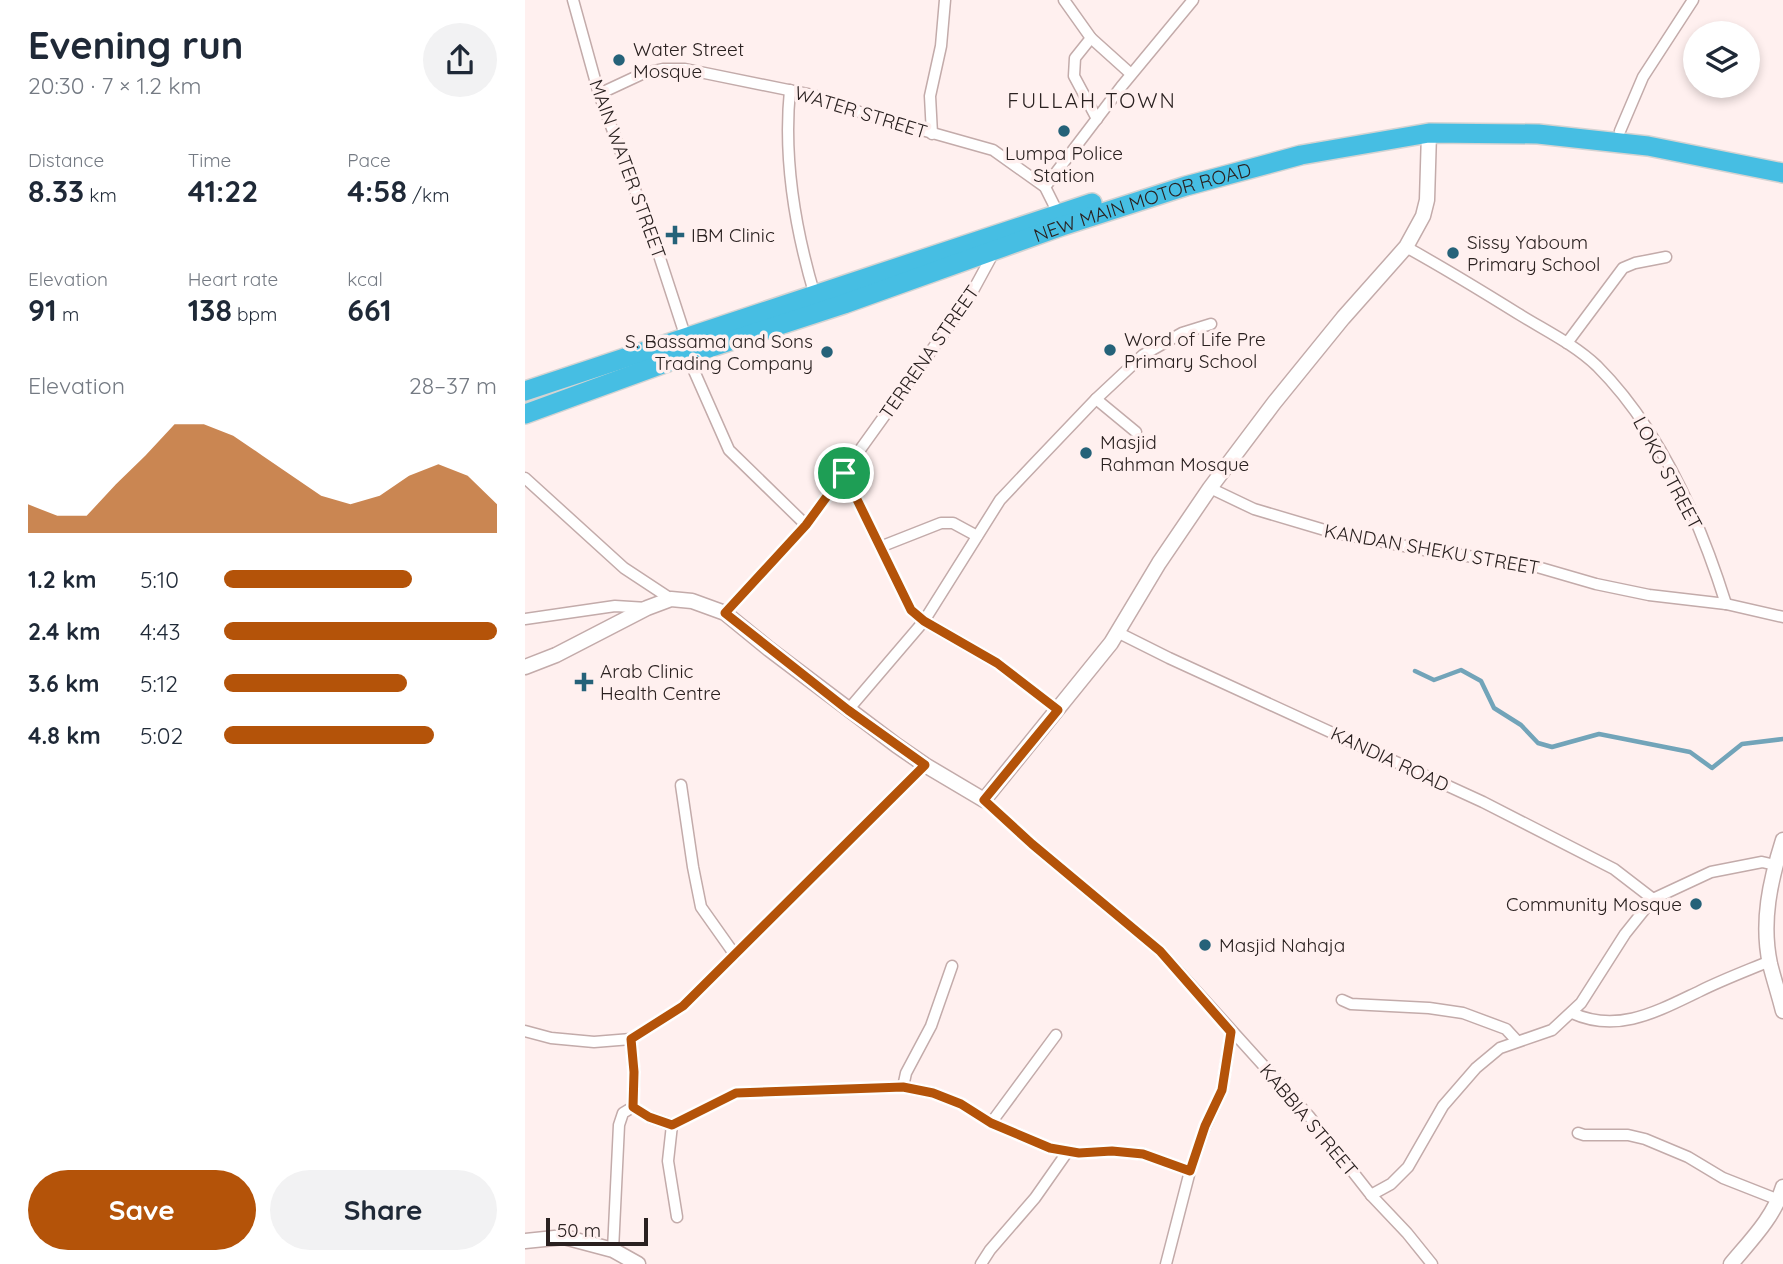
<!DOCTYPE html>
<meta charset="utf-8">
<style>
body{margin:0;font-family:Quicksand,sans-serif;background:#f2f2f3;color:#1f2937;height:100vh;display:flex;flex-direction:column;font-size:26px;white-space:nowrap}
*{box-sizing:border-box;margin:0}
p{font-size:23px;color:#747a83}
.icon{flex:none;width:38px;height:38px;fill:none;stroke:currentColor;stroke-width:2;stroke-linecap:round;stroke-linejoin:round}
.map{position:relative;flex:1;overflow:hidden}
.details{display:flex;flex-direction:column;background:#fff;width:525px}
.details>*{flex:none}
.fabs{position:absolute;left:1158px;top:21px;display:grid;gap:14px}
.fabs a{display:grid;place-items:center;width:77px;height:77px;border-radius:50%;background:#fff;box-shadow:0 4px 10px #0003;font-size:35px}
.scale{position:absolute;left:21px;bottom:18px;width:102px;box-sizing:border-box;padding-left:7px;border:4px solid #2a2120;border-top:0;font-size:19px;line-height:24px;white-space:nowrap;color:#2a2120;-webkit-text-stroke:5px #fff0ef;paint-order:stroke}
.pin{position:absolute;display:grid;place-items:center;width:60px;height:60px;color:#fff;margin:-30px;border:4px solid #fff;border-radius:50%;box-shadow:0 2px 7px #0007}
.round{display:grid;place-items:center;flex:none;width:74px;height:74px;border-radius:37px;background:#f2f2f3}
.head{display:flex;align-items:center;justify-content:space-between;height:119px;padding:0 28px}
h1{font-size:38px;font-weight:700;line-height:52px}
.stats{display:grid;grid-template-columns:repeat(3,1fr);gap:10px;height:119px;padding:7px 28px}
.stats div{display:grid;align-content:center}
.stats b{font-size:30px;font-weight:700}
.stats small{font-size:19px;font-weight:400}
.stats p{font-size:19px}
.chart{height:196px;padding:14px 28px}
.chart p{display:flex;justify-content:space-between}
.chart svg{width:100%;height:126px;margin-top:7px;fill:#b45309;opacity:.7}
.cta{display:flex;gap:14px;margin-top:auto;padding:14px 28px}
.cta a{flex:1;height:80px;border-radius:42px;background:#b45309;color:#fff;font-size:28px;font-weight:700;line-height:80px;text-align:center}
.cta a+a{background:#f2f2f3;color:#1f2937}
ul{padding:0 28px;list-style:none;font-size:23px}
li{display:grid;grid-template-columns:112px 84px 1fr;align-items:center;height:52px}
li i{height:18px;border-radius:9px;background:#b45309}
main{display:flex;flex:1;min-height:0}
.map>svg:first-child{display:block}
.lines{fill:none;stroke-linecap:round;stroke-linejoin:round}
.stream{stroke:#72a4b9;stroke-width:4.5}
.minor-casing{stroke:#c3abaa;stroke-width:13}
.tertiary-casing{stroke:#c3abaa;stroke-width:17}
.trunk-casing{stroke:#d4d3d2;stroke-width:22}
.minor{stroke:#fff;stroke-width:10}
.tertiary{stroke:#fff;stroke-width:14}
.trunk{stroke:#46bee3;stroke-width:19}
.route-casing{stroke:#fff;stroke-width:14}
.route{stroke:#b45309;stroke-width:9}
.poi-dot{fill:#256279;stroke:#fff0ef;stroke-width:2.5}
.labels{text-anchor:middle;stroke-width:7;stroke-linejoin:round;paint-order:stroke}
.poi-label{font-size:19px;fill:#2a2120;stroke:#fff0ef;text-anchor:start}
.street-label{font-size:19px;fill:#2a2120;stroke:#fff0ef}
.neighbourhood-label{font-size:21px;letter-spacing:2px;fill:#2a2120;stroke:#fff0ef}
</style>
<main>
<section class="details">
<div class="head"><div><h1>Evening run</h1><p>20:30 · 7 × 1.2 km</p></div><a class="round"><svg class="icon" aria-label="share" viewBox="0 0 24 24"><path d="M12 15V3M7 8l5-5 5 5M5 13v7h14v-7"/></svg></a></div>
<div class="stats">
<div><p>Distance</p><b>8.33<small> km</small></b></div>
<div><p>Time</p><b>41:22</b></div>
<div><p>Pace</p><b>4:58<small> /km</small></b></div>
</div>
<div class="stats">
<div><p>Elevation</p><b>91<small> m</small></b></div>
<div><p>Heart rate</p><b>138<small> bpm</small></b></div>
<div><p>kcal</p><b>661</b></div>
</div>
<div class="chart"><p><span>Elevation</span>28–37 m</p>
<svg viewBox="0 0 160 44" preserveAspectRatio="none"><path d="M0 44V34L10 38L20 38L30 27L40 17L50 6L60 6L70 10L80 17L90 24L100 31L110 34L120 31L130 24L140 20L150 24L160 34V44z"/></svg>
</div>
<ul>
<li><b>1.2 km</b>5:10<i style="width:69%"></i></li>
<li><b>2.4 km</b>4:43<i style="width:100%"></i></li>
<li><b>3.6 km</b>5:12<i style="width:67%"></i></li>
<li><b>4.8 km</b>5:02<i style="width:77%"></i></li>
</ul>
<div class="cta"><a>Save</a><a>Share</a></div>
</section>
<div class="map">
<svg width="1258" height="1264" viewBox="0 0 1258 1264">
<rect width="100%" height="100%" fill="#fff0ef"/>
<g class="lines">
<path class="stream" d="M890 671 909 680 936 670 956 681 969 708 996 725 1013 743 1027 747 1074 734 1165 752 1187 768 1217 744 1258 739"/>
<defs>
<g id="minor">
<path d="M48 0 74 94 130 243 161 338"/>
<path d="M539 0 566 38 606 74"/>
<path d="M566 38 550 58 549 76 572 119"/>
<path d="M265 90C258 159 270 229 290 296"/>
<path d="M74 94 119 73 138 69H160L288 95 340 114 468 150 520 187 533 213"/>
<path d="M1095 131 1118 77 1168 0"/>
<path d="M407 134 405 96 416 46 420 0"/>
<path d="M520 187 596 87 668 0"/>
<path d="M881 247C919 268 955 290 992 313 1019 330 1049 344 1072 366 1134 428 1175 521 1201 604"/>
<path d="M1042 343 1098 268 1110 263 1141 257"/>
<path d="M162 355 204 450 281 525"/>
<path d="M571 399 611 432"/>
<path d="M319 473 386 610 399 621 472 663 533 710"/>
<path d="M0 478 99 568 146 599"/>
<path d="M685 488 729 509 803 531 905 551 1002 564 1071 584 1124 595 1201 604 1258 617"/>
<path d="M355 547 416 523H428L452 536"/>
<path d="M200 613 281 525 444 298 469 252"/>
<path d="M0 619 90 606 122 608"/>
<path d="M594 633 644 658 958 802 1089 869 1128 899"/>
<path d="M323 710 399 621 475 500 508 465 571 399 618 355 657 333 686 324"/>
<path d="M156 785 168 867 176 907 210 955"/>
<path d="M459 800 507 844 635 951 784 1116 846 1195 882 1233 907 1264"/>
<path d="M817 1000 826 1004 904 1008 938 1013 981 1029 992 1041"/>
<path d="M1047 1013C1093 1034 1133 1011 1175 991 1197 980 1221 971 1245 961"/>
<path d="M0 1031 26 1038 69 1042 106 1039 158 1006 400 765"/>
<path d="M106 1039 109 1072 108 1107 124 1117 147 1125 211 1093 378 1087 408 1093 436 1104 466 1123 525 1148 554 1153 588 1151 618 1154 665 1171"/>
<path d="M378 1087 381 1073 406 1026 427 966"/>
<path d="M466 1123 531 1035"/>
<path d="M147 1125 143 1161 152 1217"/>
<path d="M1053 1133 1059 1135H1103L1120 1139 1163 1157 1198 1178 1254 1200"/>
<path d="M846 1195 866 1184 883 1167 918 1106 951 1068 975 1048 1027 1030 1056 1003 1100 934 1128 899 1186 872 1237 862 1250 865"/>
<path d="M88 1250 94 1125 98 1113 108 1107"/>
<path d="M456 1264 465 1250 510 1198 543 1151"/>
<path d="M641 1264 665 1171 680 1127 697 1090 706 1032"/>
</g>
<g id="tertiary">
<path d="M0 667 31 655 122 608 146 599 167 601 200 613 244 649 371 745 400 765 459 800 586 643 634 563 685 488 749 403 818 318 881 247 898 216 902 200 904 133"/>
<path d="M1258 840C1245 881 1236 922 1245 964 1249 980 1254 995 1258 1011"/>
<path d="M0 1241 39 1237 88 1250 113 1264"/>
<path d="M1206 1264C1226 1240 1249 1217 1258 1187"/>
</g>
<g id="trunk">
<path d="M0 391 567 203"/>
<path id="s1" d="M0 414 162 355 319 304 537 226 661 186 776 155 904 133 1013 134 1123 146 1258 173"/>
</g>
</defs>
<use href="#minor" class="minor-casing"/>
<use href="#tertiary" class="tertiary-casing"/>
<use href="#trunk" class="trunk-casing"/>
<use href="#minor" class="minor"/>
<use href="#tertiary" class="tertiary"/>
<use href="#trunk" class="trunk"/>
</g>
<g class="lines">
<defs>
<path id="route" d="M319 473 386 610 399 621 472 663 533 710 459 800 507 844 635 951 706 1032 697 1090 680 1126 665 1171 618 1154 587 1151 554 1153 525 1148 466 1123 436 1104 408 1093 378 1087 211 1093 147 1125 124 1117 108 1107 109 1072 106 1039 158 1006 400 765 323 710 200 613 281 525Z"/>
</defs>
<use href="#route" class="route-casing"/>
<use href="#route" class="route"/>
</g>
<g class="poi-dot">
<circle cx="94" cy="60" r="7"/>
<circle cx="539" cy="131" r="7"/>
<path d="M146.5 224.5h7v7h7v7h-7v7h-7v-7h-7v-7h7z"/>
<circle cx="928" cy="253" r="7"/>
<circle cx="585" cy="350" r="7"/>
<circle cx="302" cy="352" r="7"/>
<circle cx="561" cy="453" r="7"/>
<path d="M55.5 671.5h7v7h7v7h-7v7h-7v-7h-7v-7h7z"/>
<circle cx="1171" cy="904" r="7"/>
<circle cx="680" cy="945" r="7"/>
</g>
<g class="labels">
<g class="poi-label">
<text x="108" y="56">Water Street<tspan x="108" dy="22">Mosque</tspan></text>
<text x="539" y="160" text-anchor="middle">Lumpa Police<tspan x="539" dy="22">Station</tspan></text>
<text x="166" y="242">IBM Clinic</text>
<text x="942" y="249">Sissy Yaboum<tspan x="942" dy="22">Primary School</tspan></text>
<text x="599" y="346">Word of Life Pre<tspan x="599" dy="22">Primary School</tspan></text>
<text x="288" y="348" text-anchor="end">S. Bassama and Sons<tspan x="288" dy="22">Trading Company</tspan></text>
<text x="575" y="449">Masjid<tspan x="575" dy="22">Rahman Mosque</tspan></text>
<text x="75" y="678">Arab Clinic<tspan x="75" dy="22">Health Centre</tspan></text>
<text x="1157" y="911" text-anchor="end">Community Mosque</text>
<text x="694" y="952">Masjid Nahaja</text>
</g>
<g class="street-label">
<text transform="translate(336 112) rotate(17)" y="7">WATER STREET</text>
<text transform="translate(103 169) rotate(70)" y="7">MAIN WATER STREET</text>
<text dy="7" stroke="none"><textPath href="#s1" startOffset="653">NEW MAIN MOTOR ROAD</textPath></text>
<text transform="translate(404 352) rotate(-55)" y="7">TERRENA STREET</text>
<text transform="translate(1143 473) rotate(62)" y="7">LOKO STREET</text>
<text transform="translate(907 549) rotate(10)" y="7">KANDAN SHEKU STREET</text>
<text transform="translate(865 759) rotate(25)" y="7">KANDIA ROAD</text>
<text transform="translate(784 1120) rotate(50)" y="7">KABBIA STREET</text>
</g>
<g class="neighbourhood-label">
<text x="567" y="108">FULLAH TOWN</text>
</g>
</g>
</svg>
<div class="fabs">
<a><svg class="icon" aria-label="layers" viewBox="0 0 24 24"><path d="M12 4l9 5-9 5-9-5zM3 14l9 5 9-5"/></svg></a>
</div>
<div class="scale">50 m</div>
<div class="pin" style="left:319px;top:473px;background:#1e9e55"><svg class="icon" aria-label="arrive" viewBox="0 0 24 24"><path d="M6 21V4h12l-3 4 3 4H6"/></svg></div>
</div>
</main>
